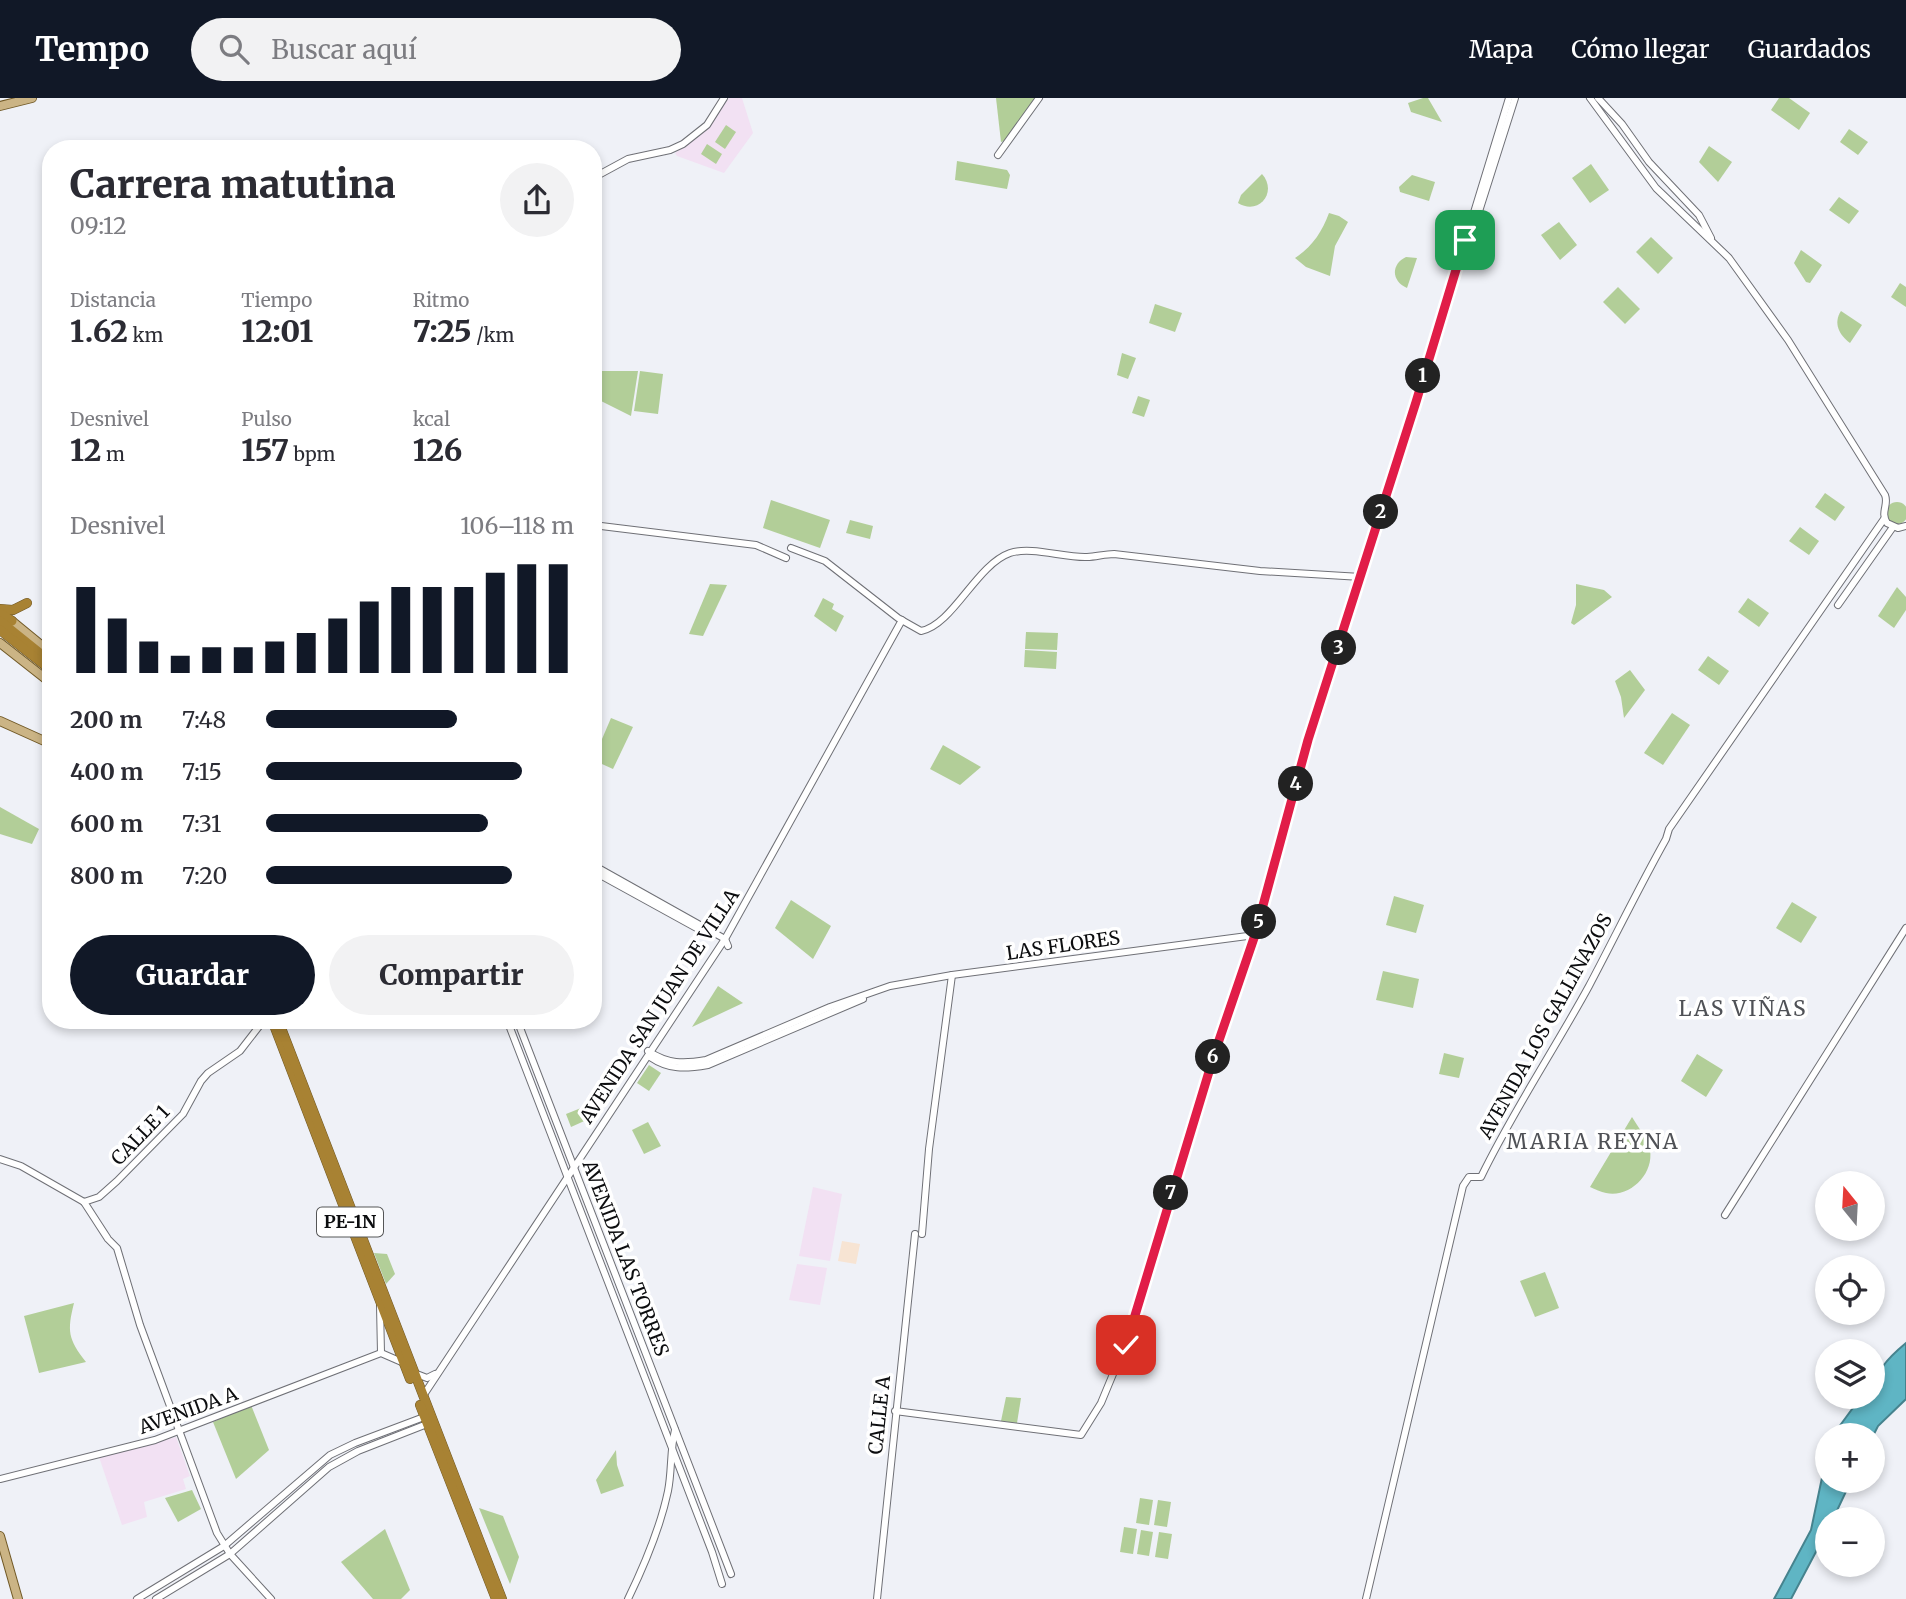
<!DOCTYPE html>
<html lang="es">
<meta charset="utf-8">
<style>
body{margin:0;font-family:Merriweather,serif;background:#f2f2f3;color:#2b2b33;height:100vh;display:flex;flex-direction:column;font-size:26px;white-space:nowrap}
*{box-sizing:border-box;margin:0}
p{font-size:23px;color:#7c7c81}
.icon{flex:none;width:38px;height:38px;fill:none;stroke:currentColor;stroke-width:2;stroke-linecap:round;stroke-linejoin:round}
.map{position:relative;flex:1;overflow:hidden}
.sheet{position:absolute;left:42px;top:42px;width:560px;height:889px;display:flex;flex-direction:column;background:#fff;border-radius:28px;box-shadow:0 4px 10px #0003}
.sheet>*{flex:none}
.needle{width:46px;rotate:342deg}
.buttons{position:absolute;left:1815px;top:1073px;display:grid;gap:14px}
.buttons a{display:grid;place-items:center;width:70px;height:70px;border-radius:50%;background:#fff;box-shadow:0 4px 10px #0003;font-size:35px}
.pin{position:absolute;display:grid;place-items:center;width:60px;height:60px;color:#fff;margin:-30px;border-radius:14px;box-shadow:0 4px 10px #0006}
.km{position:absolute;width:35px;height:35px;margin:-18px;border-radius:50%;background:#222;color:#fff;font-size:19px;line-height:35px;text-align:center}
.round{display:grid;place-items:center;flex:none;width:74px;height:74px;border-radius:37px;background:#f2f2f3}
.overview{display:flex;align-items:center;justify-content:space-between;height:119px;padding:0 28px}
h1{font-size:38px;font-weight:800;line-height:52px}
.figures{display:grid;grid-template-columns:repeat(3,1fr);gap:10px;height:119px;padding:7px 28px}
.figures div{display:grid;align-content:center}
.figures b{font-size:30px;font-weight:800}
.figures small{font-size:19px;font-weight:400}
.figures p{font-size:19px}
.chart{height:196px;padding:14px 28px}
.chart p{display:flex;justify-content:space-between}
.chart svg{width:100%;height:126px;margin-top:7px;stroke:#111827;stroke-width:6}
.primary-button{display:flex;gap:14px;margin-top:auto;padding:14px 28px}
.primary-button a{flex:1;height:80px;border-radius:42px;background:#111827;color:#fff;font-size:28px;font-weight:800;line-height:80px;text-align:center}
.primary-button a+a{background:#f2f2f3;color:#2b2b33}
ul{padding:0 28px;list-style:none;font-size:23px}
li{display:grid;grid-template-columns:112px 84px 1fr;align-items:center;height:52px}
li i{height:18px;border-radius:9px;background:#111827}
header{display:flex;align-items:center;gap:42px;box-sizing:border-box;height:98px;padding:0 35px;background:#111827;color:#fff}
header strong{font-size:33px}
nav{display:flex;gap:38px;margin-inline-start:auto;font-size:24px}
.search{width:490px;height:63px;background:#f2f2f3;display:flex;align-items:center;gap:18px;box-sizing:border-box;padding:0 24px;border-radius:38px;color:#7c7c81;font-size:26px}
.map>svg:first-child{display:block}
.commercial{fill:#f7e4d3}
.education{fill:#f2e1f3}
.green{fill:#b2ce98}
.water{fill:#5fb5c4;stroke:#46838e;stroke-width:2}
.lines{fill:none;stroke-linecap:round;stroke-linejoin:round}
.minor-casing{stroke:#6f7076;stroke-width:8}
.major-casing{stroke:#715926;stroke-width:10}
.highway-casing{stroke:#715926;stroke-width:10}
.minor{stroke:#fff;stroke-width:6}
.major{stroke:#cbb485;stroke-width:8}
.highway{stroke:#a88233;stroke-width:9}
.route-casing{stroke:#fff;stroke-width:14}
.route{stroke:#e11d48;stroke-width:9}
.labels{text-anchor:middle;stroke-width:7;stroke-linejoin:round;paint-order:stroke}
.shield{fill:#fff;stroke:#555657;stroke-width:2}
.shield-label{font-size:18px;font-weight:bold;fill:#0c0d0f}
.street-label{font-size:19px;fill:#0c0d0f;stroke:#fff}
.neighbourhood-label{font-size:21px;letter-spacing:2px;fill:#4f5156;stroke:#fff}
</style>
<header>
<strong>Tempo</strong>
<div class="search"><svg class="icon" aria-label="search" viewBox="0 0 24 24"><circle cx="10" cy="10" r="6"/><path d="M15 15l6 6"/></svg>Buscar aquí</div>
<nav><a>Mapa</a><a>Cómo llegar</a><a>Guardados</a></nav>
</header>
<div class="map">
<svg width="1906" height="1501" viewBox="0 0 1906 1501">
<rect width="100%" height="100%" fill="#eff1f7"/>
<path class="commercial" d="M842 1143 860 1146 856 1166 838 1163Z"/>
<g class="education">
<path d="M729 0H742L753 35 724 75 677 58 675 55 701 37Z"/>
<path d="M813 1089 842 1096 830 1163 799 1158Z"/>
<path d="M797 1166 827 1170 820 1207 789 1202Z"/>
<path d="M176 1339 190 1378 183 1381 186 1391 144 1404 147 1419 122 1427 99 1359Z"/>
</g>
<g class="green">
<path d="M996 0H1036L1005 43 1001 44Z"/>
<path d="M1423 0H1428L1442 24 1411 14 1408 5Z"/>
<path d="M1779 0H1789L1810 15 1799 32 1771 12Z"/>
<path d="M726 27 736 34 725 51 715 44Z"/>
<path d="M1849 31 1868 44 1858 57 1840 44Z"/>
<path d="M707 46 722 56 716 66 701 56Z"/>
<path d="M1709 48 1732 64 1718 84 1699 64Z"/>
<path d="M957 63 1007 72 1010 77 1007 91 955 82Z"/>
<path d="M1591 66 1609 92 1590 105 1572 80Z"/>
<path d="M1262 76C1278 94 1259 118 1238 105L1241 97Z"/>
<path d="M1412 77 1435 84 1429 103 1400 94 1399 89Z"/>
<path d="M1839 99 1859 113 1849 126 1829 112Z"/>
<path d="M1329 115 1339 118 1348 124 1335 148 1330 178 1306 169 1295 160C1312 149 1322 134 1329 115Z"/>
<path d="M1559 124 1577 147 1560 162 1541 137Z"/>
<path d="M1651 139 1673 160 1658 176 1636 154Z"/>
<path d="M1801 152 1822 167 1810 185 1806 184 1794 165Z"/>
<path d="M1406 159 1417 160 1407 190C1391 183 1391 166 1406 159Z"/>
<path d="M1900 185 1906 189V209L1891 199Z"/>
<path d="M1618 189 1640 211 1625 226 1603 204Z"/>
<path d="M1155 206 1182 215 1175 234 1149 225Z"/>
<path d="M1841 213 1862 227 1850 245C1839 237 1833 225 1841 213Z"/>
<path d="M1122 255 1136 260 1128 281 1117 277Z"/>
<path d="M595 273H638L631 318 593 299Z"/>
<path d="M640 273 663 276 658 316 634 313Z"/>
<path d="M1138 298 1150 302 1144 319 1132 315Z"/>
<path d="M1825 395 1845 409 1835 423 1815 409Z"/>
<path d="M771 402 830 422 820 450 763 430Z"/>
<circle cx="1897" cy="415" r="11"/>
<path d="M850 422 873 428 870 441 846 435Z"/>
<path d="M1800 429 1819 443 1809 457 1789 443Z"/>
<path d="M710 486 727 487 703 538 689 536Z"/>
<path d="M1576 486 1604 492 1612 499 1574 527 1571 525 1576 507Z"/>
<path d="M1897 489 1906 499V512L1894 530 1878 518Z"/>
<path d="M823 500 834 506 832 511 844 518 836 534 814 518Z"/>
<path d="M1748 500 1769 515 1759 529 1738 514Z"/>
<path d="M1026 534 1058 535 1057 552 1025 551Z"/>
<path d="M1025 552 1057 554 1056 571 1024 569Z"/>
<path d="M1708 558 1729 573 1719 587 1698 572Z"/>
<path d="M1630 572 1645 592 1624 620 1621 599 1615 583Z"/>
<path d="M1672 615 1690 627 1663 667 1644 655Z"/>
<path d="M611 620 633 629 613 671 593 662Z"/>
<path d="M943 647 981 669 960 687 930 671Z"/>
<path d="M0 709 39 731 32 746 0 736Z"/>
<path d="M1394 798 1424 807 1416 835 1386 827Z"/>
<path d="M791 802 831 828 813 861 775 830Z"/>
<path d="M1792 804 1817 819 1801 845 1776 830Z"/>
<path d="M1383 873 1419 881 1413 910 1376 902Z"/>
<path d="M718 888 743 905 692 929Z"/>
<path d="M1444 955 1464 960 1459 980 1439 976Z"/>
<path d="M1697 956 1723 972 1706 999 1681 983Z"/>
<path d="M649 967 661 975 649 993 637 985Z"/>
<path d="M586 1008 591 1020 571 1029 566 1016Z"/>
<path d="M1632 1019C1638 1029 1647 1040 1650 1052 1654 1076 1630 1100 1606 1095 1601 1094 1595 1091 1590 1089Z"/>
<path d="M648 1024 661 1048 644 1056 632 1032Z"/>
<path d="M374 1155 387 1156 395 1176 386 1186Z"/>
<path d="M1545 1174 1559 1210 1535 1219 1520 1183Z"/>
<path d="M74 1205C67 1233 68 1241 86 1264L39 1275 24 1218Z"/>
<path d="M1006 1299 1021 1300 1017 1325 1001 1323Z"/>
<path d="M251 1307 269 1352 236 1381 213 1324Z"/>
<path d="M616 1352 617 1367 624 1388 601 1396 596 1382Z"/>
<path d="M192 1392 201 1411 178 1424 165 1400Z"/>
<path d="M1140 1400 1153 1402 1149 1427 1136 1425Z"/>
<path d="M1158 1402 1171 1404 1167 1429 1154 1427Z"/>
<path d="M479 1410 503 1418 519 1459 510 1486Z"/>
<path d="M1124 1429 1137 1431 1133 1456 1120 1454Z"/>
<path d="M385 1431 410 1492 401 1501H373L341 1464Z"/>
<path d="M1141 1432 1153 1434 1149 1458 1137 1456Z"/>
<path d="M1159 1434 1172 1436 1168 1461 1155 1459Z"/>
</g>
<g class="water">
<path d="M1906 1245V1301L1878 1328 1873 1338 1833 1337 1861 1299 1872 1298C1872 1276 1889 1259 1906 1245Z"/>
<path d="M1827 1356V1382L1851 1383 1833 1421H1827V1433L1791 1501H1774L1811 1432Z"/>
</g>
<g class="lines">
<defs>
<g id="minor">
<path d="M1590 0 1656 90 1729 160 1788 242 1885 397C1889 407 1880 414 1887 425L1898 430 1906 428"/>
<path d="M1598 0 1622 26 1649 64 1699 117 1711 140"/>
<path d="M998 57 1039 0"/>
<path d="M593 80 628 61 670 52 683 46 707 27 724 0"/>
<path d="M1475 126 1515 0"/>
<path d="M593 427 756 447 786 460"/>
<path d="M791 450 825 463 898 520 921 533C953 527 976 467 1010 455 1032 448 1064 460 1087 459 1096 459 1104 456 1114 456L1260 473 1361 479"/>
<path d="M1838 507 1893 429"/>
<path d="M593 767 725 841 728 848"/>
<path d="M593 773 702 833"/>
<path d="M507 922 712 1454 722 1486"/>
<path d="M517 922 731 1476"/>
<path d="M648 953C668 966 683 966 706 962L830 909 890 888 952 877 1255 837"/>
<path d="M650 959C669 972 685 971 708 967L863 901"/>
<path d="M0 1061 21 1068 84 1104"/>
<path d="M84 1104 108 1141 117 1150 140 1227 217 1435 230 1456 271 1501"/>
<path d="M84 1104 99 1099 117 1083 183 1016 201 983 208 975 240 953 264 922"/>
<path d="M1725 1117 1906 830"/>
<path d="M922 1136 929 1051 952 877"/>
<path d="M380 1208 381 1255"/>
<path d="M414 1275 427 1280 435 1276"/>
<path d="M423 1298 725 841 902 522"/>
<path d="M895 1313 1081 1337 1101 1305 1135 1223 1182 1058 1255 837 1309 642 1416 304 1509 0"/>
<path d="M0 1381 155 1342 381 1255 404 1265"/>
<path d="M137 1501 224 1448 330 1357 355 1345 424 1319"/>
<path d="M156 1501 230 1456 329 1369 358 1353 427 1326"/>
<path d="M628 1501C645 1466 660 1431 668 1393 672 1373 670 1352 675 1332"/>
<path d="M877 1501 915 1136"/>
<path d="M1366 1501 1463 1088 1469 1079H1481C1513 1013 1554 952 1589 888 1615 839 1639 789 1666 741L1669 731 1884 421"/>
</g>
<g id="major">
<path d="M0 8 32 0"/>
<path d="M12 523 51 555"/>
<path d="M0 545 51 585"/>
<path d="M0 623 51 646"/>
<path d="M0 1438 18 1501"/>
</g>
<g id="highway">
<path d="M0 511 13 512 27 505"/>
<path d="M0 515 12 523"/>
<path d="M0 523 51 564"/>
<path d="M0 532 51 572"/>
<path d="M272 922 410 1281"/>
<path d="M278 922 502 1501"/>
<path d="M420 1307 496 1501"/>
</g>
</defs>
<use href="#minor" class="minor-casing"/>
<use href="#major" class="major-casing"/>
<use href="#highway" class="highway-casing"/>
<use href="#minor" class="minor"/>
<use href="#major" class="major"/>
<use href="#highway" class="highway"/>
</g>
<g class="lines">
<defs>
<path id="route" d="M1126 1247 1215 954 1255 837 1308 642 1416 304 1465 142"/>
</defs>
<use href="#route" class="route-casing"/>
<use href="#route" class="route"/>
</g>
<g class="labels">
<rect class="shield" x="317" y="1109.5" width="66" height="29" rx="5"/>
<g class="shield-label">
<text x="350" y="1130">PE-1N</text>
</g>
<g class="street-label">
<text transform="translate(1063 847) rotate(-8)" y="7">LAS FLORES</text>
<text transform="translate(659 908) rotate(-57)" y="7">AVENIDA SAN JUAN DE VILLA</text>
<text transform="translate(1545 928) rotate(-61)" y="7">AVENIDA LOS GALLINAZOS</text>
<text transform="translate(140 1037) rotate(-46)" y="7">CALLE 1</text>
<text transform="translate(626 1160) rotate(69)" y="7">AVENIDA LAS TORRES</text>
<text transform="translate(188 1312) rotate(-20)" y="7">AVENIDA A</text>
<text transform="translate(879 1317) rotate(-84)" y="7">CALLE A</text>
</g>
<g class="neighbourhood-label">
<text x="1743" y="918">LAS VIÑAS</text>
<text x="1593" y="1051">MARIA REYNA</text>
</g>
</g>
</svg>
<div class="buttons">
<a><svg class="needle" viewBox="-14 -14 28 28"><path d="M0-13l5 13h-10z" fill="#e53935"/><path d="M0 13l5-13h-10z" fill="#7c7c81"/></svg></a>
<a><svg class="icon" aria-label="locate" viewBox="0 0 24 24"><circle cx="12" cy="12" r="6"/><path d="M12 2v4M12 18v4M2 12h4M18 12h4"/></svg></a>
<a><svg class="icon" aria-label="layers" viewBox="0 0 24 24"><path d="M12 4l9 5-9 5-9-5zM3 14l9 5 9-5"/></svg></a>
<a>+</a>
<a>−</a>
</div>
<div class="pin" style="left:1465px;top:142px;background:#1e9e55"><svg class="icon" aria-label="arrive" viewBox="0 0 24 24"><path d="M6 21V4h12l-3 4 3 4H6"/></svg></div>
<div class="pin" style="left:1126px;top:1247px;background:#d93025"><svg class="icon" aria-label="check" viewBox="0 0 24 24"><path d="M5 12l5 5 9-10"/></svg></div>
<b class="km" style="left:1423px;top:278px">1</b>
<b class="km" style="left:1381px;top:414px">2</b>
<b class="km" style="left:1339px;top:550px">3</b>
<b class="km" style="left:1296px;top:686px">4</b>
<b class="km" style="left:1259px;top:824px">5</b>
<b class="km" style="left:1213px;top:959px">6</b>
<b class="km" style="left:1171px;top:1095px">7</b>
<section class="sheet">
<div class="overview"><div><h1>Carrera matutina</h1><p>09:12</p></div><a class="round"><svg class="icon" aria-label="share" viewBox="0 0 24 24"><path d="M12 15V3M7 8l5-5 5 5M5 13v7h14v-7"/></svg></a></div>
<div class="figures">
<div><p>Distancia</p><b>1.62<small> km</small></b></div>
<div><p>Tiempo</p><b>12:01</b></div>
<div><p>Ritmo</p><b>7:25<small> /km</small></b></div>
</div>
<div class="figures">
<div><p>Desnivel</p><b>12<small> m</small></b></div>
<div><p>Pulso</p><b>157<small> bpm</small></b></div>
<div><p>kcal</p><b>126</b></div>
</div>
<div class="chart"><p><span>Desnivel</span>106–118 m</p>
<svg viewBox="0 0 160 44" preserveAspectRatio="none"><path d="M5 44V14M15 44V25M25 44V33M35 44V38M45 44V35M55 44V35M65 44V33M75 44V30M85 44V25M95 44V19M105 44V14M115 44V14M125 44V14M135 44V9M145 44V6M155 44V6"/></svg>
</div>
<ul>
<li><b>200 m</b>7:48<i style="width:62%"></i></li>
<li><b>400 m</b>7:15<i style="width:83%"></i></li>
<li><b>600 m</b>7:31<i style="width:72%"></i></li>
<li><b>800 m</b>7:20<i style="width:80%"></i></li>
</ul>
<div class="primary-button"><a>Guardar</a><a>Compartir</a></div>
</section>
</div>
